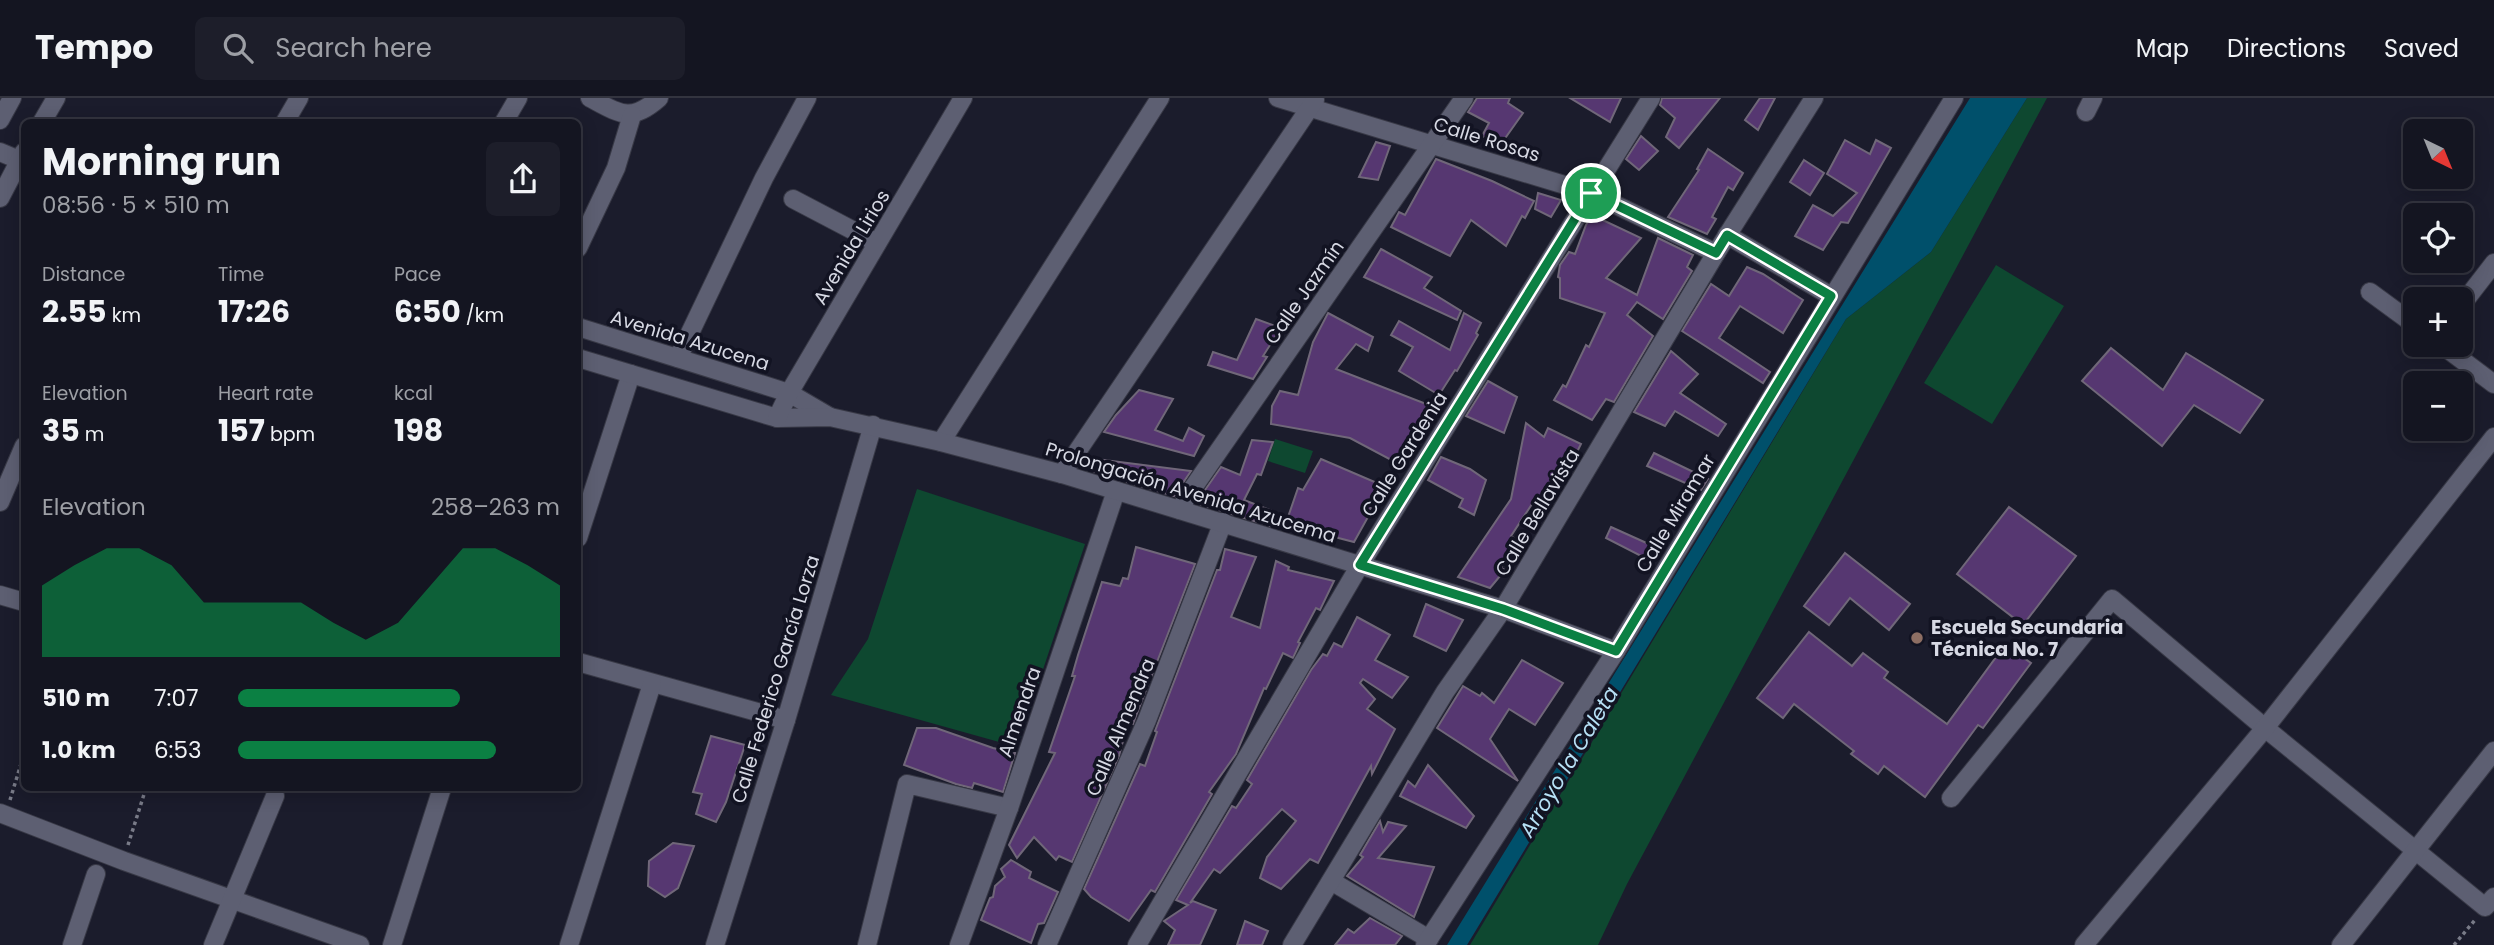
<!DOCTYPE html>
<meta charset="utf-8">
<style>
body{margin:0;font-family:Poppins,sans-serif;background:#1d1e2a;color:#f1f3f6;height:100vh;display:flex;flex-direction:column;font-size:26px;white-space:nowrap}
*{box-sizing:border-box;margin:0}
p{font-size:23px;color:#9d9fa5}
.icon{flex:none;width:38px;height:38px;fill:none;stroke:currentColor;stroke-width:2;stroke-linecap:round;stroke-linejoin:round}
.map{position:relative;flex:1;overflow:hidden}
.side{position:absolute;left:21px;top:21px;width:560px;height:672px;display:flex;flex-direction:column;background:#141521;border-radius:10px;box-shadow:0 4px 18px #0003,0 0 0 2px #33343f}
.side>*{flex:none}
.needle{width:46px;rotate:137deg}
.controls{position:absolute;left:2403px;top:21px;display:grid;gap:14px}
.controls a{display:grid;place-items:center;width:70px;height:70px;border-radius:10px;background:#141521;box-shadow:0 4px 18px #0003,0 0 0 2px #33343f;font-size:35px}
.pin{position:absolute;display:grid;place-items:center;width:60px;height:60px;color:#fff;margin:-30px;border:4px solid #fff;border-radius:50%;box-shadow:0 2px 7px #0007}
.round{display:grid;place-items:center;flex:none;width:74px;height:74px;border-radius:10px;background:#1d1e2a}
.summary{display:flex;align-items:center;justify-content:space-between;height:119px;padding:0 21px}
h1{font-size:38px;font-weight:700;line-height:52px}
.figures{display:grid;grid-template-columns:repeat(3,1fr);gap:10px;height:119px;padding:7px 21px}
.figures div{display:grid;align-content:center}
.figures b{font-size:30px;font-weight:700}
.figures small{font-size:19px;font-weight:400}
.figures p{font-size:19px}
.chart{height:196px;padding:14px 21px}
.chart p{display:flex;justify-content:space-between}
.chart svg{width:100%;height:126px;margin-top:7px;fill:#0b8043;opacity:.7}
ul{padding:0 21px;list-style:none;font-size:23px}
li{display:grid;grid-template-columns:112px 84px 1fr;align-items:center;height:52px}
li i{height:18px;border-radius:9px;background:#0b8043}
header{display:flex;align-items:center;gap:42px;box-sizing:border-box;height:98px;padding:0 35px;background:#141521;border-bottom:2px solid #33343f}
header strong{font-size:33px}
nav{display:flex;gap:38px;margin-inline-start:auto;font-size:24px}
.search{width:490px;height:63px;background:#1d1e2a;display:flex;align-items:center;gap:18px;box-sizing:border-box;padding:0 24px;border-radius:10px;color:#9d9fa5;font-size:26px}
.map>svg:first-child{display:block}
.green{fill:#0e4830}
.water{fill:#00506b}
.building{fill:#563771;stroke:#706779;stroke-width:2}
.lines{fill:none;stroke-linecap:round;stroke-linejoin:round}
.street-casing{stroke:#383946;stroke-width:20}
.secondary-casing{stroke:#383946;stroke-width:20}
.path{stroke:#797b88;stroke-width:3.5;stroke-dasharray:3.5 3.5;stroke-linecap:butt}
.street{stroke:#5d5f72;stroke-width:18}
.secondary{stroke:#5d5f72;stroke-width:18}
.route-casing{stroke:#fff;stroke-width:14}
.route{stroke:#0b8043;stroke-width:9}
.education-dot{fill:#8d6e63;stroke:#121322;stroke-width:2.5}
.labels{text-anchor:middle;stroke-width:7;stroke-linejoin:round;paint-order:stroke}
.street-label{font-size:19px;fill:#d7d9e4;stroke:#121322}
.poi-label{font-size:19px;font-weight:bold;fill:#d7d9e4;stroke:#121322;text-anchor:start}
.water-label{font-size:21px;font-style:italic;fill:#b7e1f6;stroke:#121322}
</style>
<header>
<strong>Tempo</strong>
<div class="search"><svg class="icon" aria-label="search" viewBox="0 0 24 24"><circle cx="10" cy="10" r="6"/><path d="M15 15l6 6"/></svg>Search here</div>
<nav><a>Map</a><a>Directions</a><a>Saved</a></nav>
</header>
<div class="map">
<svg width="2494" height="847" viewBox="0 0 2494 847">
<rect width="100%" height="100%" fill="#1b1c2c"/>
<g class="green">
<path d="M2027 0H2047L1627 786 1598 847H1470L1846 221 1931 154Z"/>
<path d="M1996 167 2064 208 1992 326 1924 285Z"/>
<path d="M1275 341 1313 353 1305 375 1268 363Z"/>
<path d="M917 391 1085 446 1017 649 831 597 868 541Z"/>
</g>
<path class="water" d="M1970 0H2027L1931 154 1846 221 1467 847H1447Z"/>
<g class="building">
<path d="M1477 0H1510L1508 5 1523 15 1501 46 1482 38 1489 25 1468 14Z"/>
<path d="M1570 0H1621L1610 24Z"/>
<path d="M1662 0H1720L1679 50 1666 39 1675 20 1660 7Z"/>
<path d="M1760 0H1775L1758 32 1745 22Z"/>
<path d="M1641 38 1658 53 1639 72 1626 61Z"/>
<path d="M1845 42 1870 56 1876 42 1891 50 1848 125 1841 124 1823 152 1795 138 1813 107 1833 118 1857 95 1827 76Z"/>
<path d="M1376 44 1390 48 1378 82 1359 79Z"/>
<path d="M1708 51 1743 75 1733 92 1728 89 1712 119 1716 121 1707 136 1668 119 1699 72 1697 71Z"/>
<path d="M1436 61 1492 83 1534 103 1525 120 1522 118 1506 148 1471 122 1450 158 1391 129 1399 114 1405 117Z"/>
<path d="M1804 62 1824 75 1810 97 1790 84Z"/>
<path d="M1538 95 1561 102 1551 119 1535 111Z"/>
<path d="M1592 117 1641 140 1606 180 1637 197 1658 140 1693 157 1687 169 1692 173 1663 221 1637 204 1627 217 1653 238 1614 304 1606 301 1592 322 1554 302 1563 287 1566 289 1586 247 1589 249 1605 215 1560 200V180L1558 179 1560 167 1569 154 1575 156 1586 127Z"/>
<path d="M1381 151 1432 179 1424 190 1461 213 1457 222 1364 179Z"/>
<path d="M1747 169 1763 176 1803 202 1783 235 1740 208 1719 240 1770 274 1763 285 1682 233 1711 186 1729 198Z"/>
<path d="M1328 215 1373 239 1368 253 1356 246 1336 271 1434 309 1401 364H1395L1350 340 1271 326 1272 308 1280 293 1298 297 1313 244Z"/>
<path d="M1464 215 1481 225 1476 235 1478 237 1457 273 1455 272 1439 297 1399 273 1413 249 1391 237 1399 223 1450 252Z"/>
<path d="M1256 221 1281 230 1263 258 1267 259 1253 281 1208 267 1213 254 1237 262Z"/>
<path d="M2111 250 2163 292 2186 255 2263 302 2240 335 2194 307 2162 348 2082 283Z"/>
<path d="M1671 253 1698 276 1680 295 1726 326 1718 338 1675 313 1665 328 1634 314Z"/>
<path d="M1488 283 1517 299 1504 335 1466 318Z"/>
<path d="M1139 292 1173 301 1155 332 1183 343 1189 330 1204 338 1194 358 1104 334 1116 317Z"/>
<path d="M1526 325 1544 339 1548 330 1581 346 1574 360 1568 357 1553 383 1556 385 1545 408 1534 403 1511 438 1518 443 1501 470 1505 472 1490 490 1458 479 1511 401Z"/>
<path d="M1252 342 1273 344 1261 377 1257 376 1244 402 1275 414 1270 428 1196 405 1221 369 1240 377Z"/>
<path d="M1654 355 1708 381 1701 392 1647 368Z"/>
<path d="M1441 359 1470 371 1486 382 1474 417 1459 409 1463 401 1428 382Z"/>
<path d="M1096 361 1191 373 1174 398 1127 384 1128 381 1091 373Z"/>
<path d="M1321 361 1384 388 1366 418 1368 419 1354 444 1323 436 1287 422 1298 390 1303 392Z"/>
<path d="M2009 409 2076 458 2023 527 1957 476Z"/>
<path d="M1611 429 1651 447 1643 459 1606 440Z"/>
<path d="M1136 449 1195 466 1136 618 1133 626 1128 624 1119 658 1072 764 1059 758 1056 762 1034 739 1017 760 1009 747 1055 655 1049 654 1075 578H1072L1078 557 1102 484 1120 488 1123 480 1128 481Z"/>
<path d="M1225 451 1256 459 1231 519 1260 530 1276 463 1289 469 1288 472 1334 483 1320 512 1316 510 1298 544 1300 545 1293 560 1283 555 1266 591 1264 590 1236 656 1209 694 1212 696 1155 794 1151 792 1129 823 1091 799 1084 791 1140 666 1145 668 1157 634 1155 633 1217 472H1220Z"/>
<path d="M1845 455 1910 506 1889 532 1850 500 1829 527 1804 508Z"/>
<path d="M1426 506 1463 522 1446 553 1414 538Z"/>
<path d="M1357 519 1390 537 1375 562 1408 579 1392 600 1363 581 1360 585 1375 601 1367 611 1395 631 1372 676 1371 668 1318 765 1310 761 1281 791 1260 780 1267 759 1296 723 1282 711 1220 775 1214 771 1190 805 1193 803 1216 812 1200 847H1168L1175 832 1164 823 1188 807 1176 802 1232 708 1236 710 1252 686 1247 682 1311 572 1323 556 1327 558 1334 545 1342 549Z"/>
<path d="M1809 534 1852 568 1863 555 1888 574 1884 580 1947 626 2005 547 2031 565 1983 630 1978 627 1925 699 1884 668 1878 676 1851 656 1854 653 1794 606 1783 620 1757 600Z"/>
<path d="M1522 562 1563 585 1535 627 1509 611 1490 641 1518 683 1437 630 1463 588 1480 598 1482 595 1494 605Z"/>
<path d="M917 630H936L993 650 1015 655 1003 694 974 685 972 690 956 686 904 667Z"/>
<path d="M711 638 745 647 726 704 716 724 696 716 702 696 693 694Z"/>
<path d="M1428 667 1474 718 1466 730 1400 698 1408 683 1415 689Z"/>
<path d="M1380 723 1383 734 1388 724 1406 728 1378 760 1434 769 1414 819 1347 778 1363 759 1360 757Z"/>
<path d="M673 745 694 748 678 790 665 799 648 788 649 763Z"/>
<path d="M1011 762 1031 774 1029 780 1058 794 1044 825 1038 826 1031 845 981 822 990 800 993 799 995 788 1005 779 1001 771Z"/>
<path d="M1370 820 1402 838 1395 847H1335L1348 831 1354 835Z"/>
<path d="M1245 823 1268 833 1262 847H1237Z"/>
</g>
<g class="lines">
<defs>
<g id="street">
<path d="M590 0C620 16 631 25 659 0"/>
<path d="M1278 0 1591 95 1716 155"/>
<path d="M2086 14 2093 0"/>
<path d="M285 24 299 0"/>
<path d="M504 24 518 0"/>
<path d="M793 101 877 145"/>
<path d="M1727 137 1831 198"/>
<path d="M578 150 616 70 632 17"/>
<path d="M2370 194 2415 227"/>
<path d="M2460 209 2494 165"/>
<path d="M2442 247 2494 286"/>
<path d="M678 260 764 80 807 0"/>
<path d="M941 344 1160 0"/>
<path d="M1062 376 1315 2"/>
<path d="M0 404 24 348"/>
<path d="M1180 412 1188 397 1464 0"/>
<path d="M578 440 631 276"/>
<path d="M0 497 24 504"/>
<path d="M1503 511 1616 553"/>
<path d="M578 564 786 622"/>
<path d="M1951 700 2112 501 2265 630 2485 809 2494 799"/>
<path d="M0 715 124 763 360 847"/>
<path d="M1331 783 1429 841"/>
<path d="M72 847 96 776"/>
<path d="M213 847 275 698"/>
<path d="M392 847 442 690"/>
<path d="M569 847 652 586"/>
<path d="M715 847 786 622 873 327"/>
<path d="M867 847 907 686 1009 710"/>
<path d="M959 847 1009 710 1116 393"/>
<path d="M1047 847 1147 622 1223 424"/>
<path d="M1137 847 1360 467 1651 0"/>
<path d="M1292 847 1445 594 1503 511 1716 155 1814 0"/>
<path d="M1425 847 1616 553 1954 0"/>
<path d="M2084 847 2265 630 2494 339"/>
<path d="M2341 847 2494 653"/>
</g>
<g id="secondary">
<path d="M0 22 12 0"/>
<path d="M42 24 56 0"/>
<path d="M0 54 24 64"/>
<path d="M0 100 24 54"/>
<path d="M578 229 789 295 830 319"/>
<path d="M578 260 777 320 830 319 941 344 1062 376 1503 511"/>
<path d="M777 320 789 295 963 0"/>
</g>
</defs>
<use href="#street" class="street-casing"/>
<use href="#secondary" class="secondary-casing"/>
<g class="path">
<path d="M10 702 24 656"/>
<path d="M128 747 146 690"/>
<path d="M2454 847 2475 822"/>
</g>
<use href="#street" class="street"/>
<use href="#secondary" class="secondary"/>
</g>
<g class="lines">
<defs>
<path id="route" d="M1591 95 1716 155 1727 137 1831 198 1616 553 1503 511 1360 467Z"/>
</defs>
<use href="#route" class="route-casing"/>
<use href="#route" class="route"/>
</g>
<circle class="education-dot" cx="1917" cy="540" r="7"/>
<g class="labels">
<g class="street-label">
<text transform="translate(1487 41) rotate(17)" y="7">Calle Rosas</text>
<text transform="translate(851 149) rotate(-59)" y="7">Avenida Lirios</text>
<text transform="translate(1304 194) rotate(-55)" y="7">Calle Jazmín</text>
<text transform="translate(690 242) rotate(17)" y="7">Avenida Azucena</text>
<text transform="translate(1404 356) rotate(-58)" y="7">Calle Gardenia</text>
<text transform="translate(1191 394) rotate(17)" y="7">Prolongación Avenida Azucema</text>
<text transform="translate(1537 414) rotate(-59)" y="7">Calle Bellavista</text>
<text transform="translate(1675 415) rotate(-59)" y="7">Calle Miramar</text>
<text transform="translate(775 581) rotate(-73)" y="7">Calle Federico García Lorza</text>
<text transform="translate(1019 614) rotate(-71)" y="7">Almendra</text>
<text transform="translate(1120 629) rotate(-67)" y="7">Calle Almendra</text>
</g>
<g class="poi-label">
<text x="1931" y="536">Escuela Secundaria<tspan x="1931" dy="22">Técnica No. 7</tspan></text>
</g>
<g class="water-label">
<text transform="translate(1569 664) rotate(-59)" y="7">Arroyo la Caleta</text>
</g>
</g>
</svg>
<div class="controls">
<a><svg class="needle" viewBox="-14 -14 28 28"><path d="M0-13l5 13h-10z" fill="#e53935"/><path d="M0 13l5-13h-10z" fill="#9d9fa5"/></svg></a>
<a><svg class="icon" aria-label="locate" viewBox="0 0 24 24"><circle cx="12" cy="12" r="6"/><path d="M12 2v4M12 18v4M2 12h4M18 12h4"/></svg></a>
<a>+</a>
<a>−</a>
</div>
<div class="pin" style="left:1591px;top:95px;background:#1e9e55"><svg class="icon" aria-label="arrive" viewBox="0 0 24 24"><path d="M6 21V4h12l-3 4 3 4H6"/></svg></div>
<section class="side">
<div class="summary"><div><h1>Morning run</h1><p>08:56 · 5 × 510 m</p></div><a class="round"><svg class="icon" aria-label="share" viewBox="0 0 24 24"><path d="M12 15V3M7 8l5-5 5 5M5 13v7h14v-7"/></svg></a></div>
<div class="figures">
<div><p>Distance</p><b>2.55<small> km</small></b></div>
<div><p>Time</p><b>17:26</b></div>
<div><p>Pace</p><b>6:50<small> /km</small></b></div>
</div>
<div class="figures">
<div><p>Elevation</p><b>35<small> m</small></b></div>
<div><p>Heart rate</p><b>157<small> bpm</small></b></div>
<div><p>kcal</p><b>198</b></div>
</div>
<div class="chart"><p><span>Elevation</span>258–263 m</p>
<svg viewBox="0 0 160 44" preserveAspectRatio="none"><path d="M0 44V19L10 12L20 6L30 6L40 12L50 25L60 25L70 25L80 25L90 32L100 38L110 32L120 19L130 6L140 6L150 12L160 19V44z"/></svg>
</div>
<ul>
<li><b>510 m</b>7:07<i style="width:69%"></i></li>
<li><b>1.0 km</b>6:53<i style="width:80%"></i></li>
</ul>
</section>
</div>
